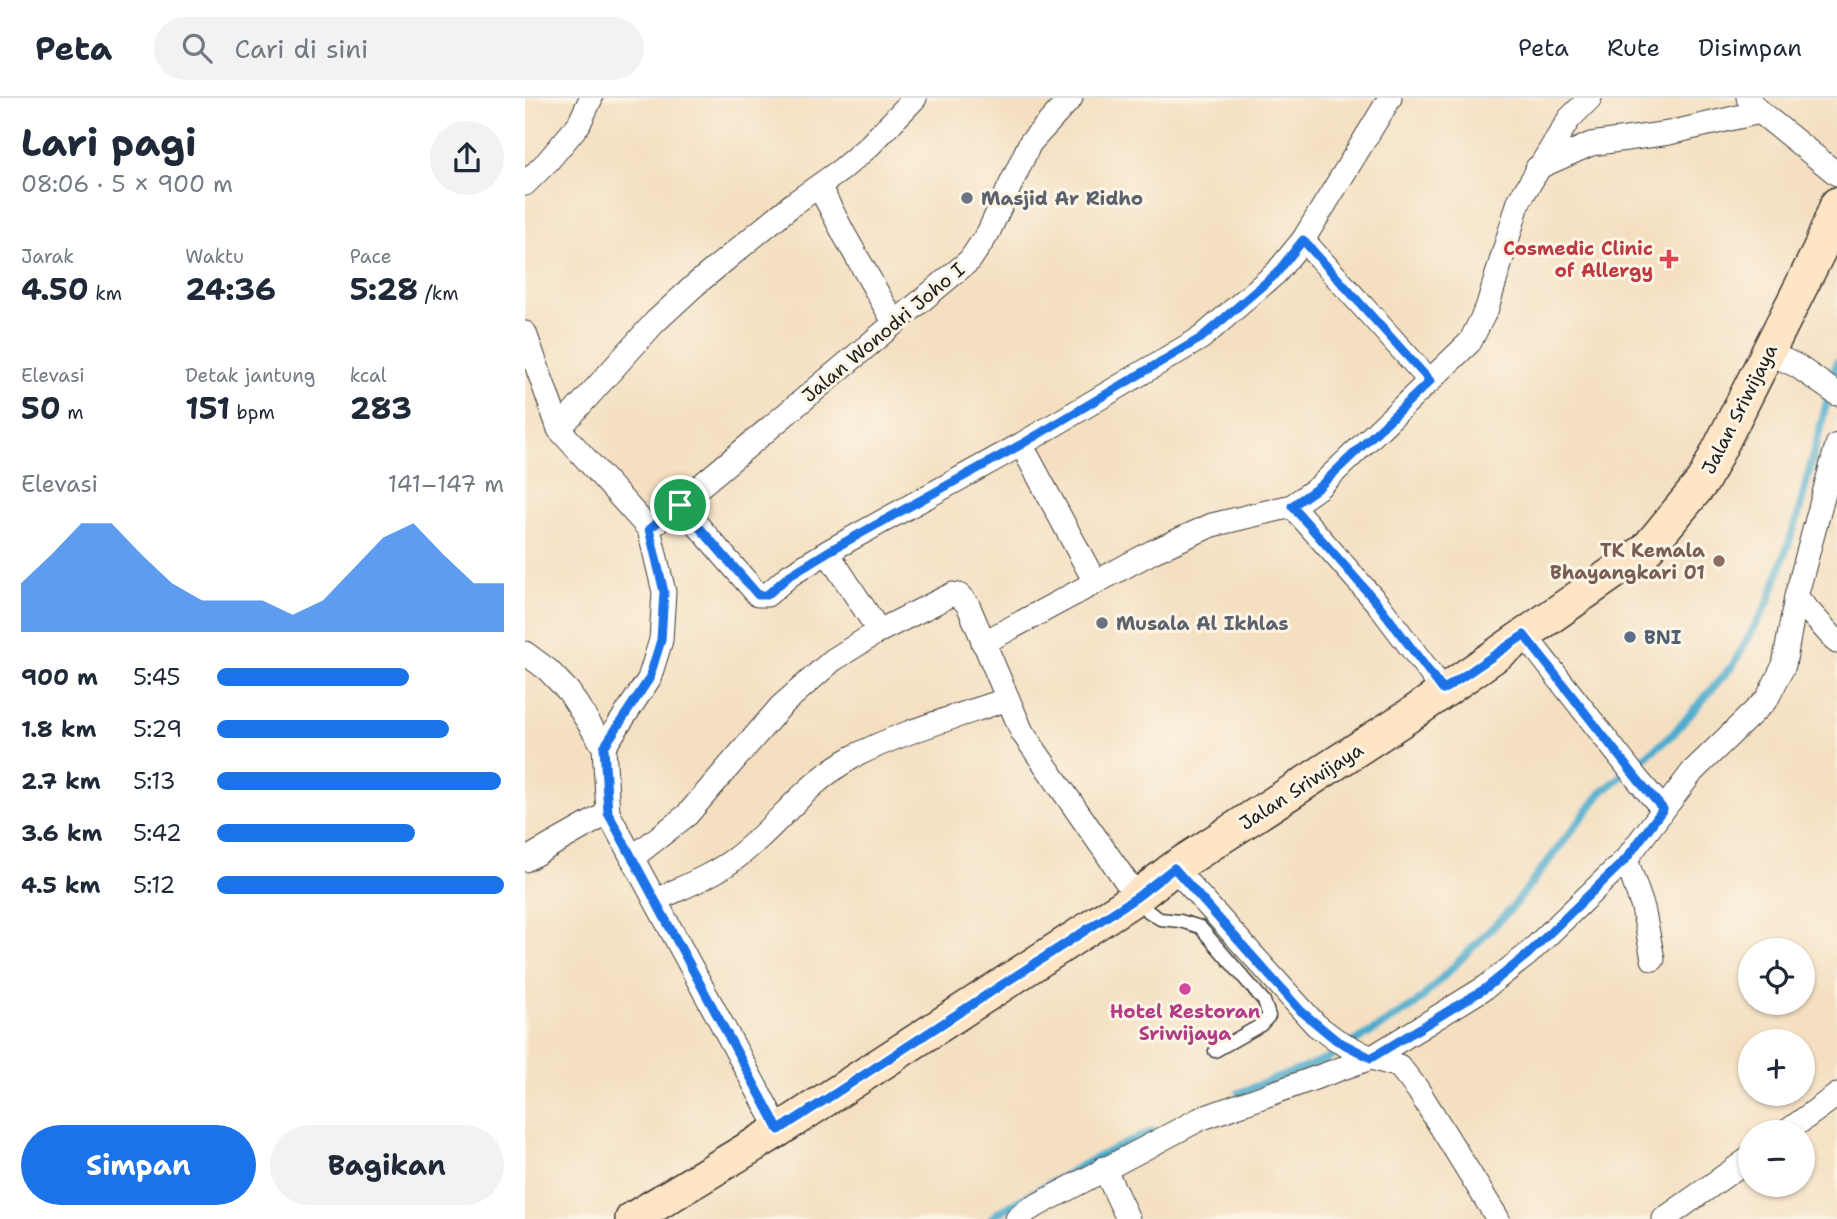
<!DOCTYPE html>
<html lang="id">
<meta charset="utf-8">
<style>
body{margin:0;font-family:"Shantell Sans",sans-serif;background:#f2f2f3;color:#1f2937;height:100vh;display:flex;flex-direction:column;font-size:26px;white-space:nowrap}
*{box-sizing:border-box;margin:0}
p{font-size:23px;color:#747a83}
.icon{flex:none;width:38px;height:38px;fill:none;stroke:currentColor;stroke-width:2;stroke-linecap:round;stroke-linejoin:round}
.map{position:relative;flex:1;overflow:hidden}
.side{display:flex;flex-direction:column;background:#fff;width:525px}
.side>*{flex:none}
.controls{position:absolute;left:1213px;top:840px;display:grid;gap:14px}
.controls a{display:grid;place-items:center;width:77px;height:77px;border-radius:50%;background:#fff;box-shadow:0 2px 5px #0004;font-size:35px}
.pin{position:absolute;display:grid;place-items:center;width:60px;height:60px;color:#fff;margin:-30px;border:4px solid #fff;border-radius:50%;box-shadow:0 2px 7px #0007}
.round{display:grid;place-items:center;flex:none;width:74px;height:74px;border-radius:37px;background:#f2f2f3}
.summary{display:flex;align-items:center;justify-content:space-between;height:119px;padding:0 21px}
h1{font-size:38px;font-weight:700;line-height:52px}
.figures{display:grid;grid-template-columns:repeat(3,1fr);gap:10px;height:119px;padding:7px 21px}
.figures div{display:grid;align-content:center}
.figures b{font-size:30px;font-weight:700}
.figures small{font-size:19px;font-weight:400}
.figures p{font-size:19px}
.chart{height:196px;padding:14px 21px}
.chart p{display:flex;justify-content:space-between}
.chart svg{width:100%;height:126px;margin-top:7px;fill:#1a73e8;opacity:.7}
.button{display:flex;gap:14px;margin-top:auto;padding:14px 21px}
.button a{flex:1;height:80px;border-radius:42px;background:#1a73e8;color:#fff;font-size:28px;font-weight:700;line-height:80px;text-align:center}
.button a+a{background:#f2f2f3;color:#1f2937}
ul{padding:0 21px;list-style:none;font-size:23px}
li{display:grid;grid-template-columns:112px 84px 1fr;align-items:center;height:52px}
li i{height:18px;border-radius:9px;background:#1a73e8}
header{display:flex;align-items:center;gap:42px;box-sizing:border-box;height:98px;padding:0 35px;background:#fff;border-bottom:2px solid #e0e1e3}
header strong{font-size:33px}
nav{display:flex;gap:38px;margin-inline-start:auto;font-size:24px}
.search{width:490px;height:63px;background:#f2f2f3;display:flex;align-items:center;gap:18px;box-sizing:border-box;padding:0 24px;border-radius:38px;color:#747a83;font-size:26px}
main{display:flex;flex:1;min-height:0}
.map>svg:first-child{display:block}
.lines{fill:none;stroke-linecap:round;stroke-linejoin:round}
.stream{stroke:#4eaccd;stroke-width:8}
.service-casing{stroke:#3c3935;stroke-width:15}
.minor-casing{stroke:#3c3935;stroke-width:25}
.secondary-casing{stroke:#3c3935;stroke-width:36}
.service{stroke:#fff;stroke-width:12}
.minor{stroke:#fff;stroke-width:23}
.secondary{stroke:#fde5c5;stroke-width:33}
.route-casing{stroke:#fff;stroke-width:14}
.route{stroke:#1a73e8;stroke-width:9}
.worship-dot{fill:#6b7280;stroke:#fcf5e5;stroke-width:2.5}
.health-dot{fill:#e0444e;stroke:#fcf5e5;stroke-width:2.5}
.education-dot{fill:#8d6e63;stroke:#fcf5e5;stroke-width:2.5}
.service-dot{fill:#5c6f8a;stroke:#fcf5e5;stroke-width:2.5}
.hotel-dot{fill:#d1479c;stroke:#fcf5e5;stroke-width:2.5}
.labels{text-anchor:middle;stroke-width:6;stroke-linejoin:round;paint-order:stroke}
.worship-label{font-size:19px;font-weight:bold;fill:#5b616d;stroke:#fcf5e5;text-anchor:start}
.health-label{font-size:19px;font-weight:bold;fill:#be3a42;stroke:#fcf5e5;text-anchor:end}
.street-label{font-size:19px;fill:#1c1c1c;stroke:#fcf5e5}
.education-label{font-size:19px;font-weight:bold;fill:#785e54;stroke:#fcf5e5;text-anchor:end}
.service-label{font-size:19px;font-weight:bold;fill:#4e5e75;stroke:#fcf5e5;text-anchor:start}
.hotel-label{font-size:19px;font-weight:bold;fill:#b23c85;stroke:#fcf5e5}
</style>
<header>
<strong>Peta</strong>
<div class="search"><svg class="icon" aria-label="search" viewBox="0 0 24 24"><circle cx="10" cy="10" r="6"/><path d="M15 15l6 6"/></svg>Cari di sini</div>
<nav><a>Peta</a><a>Rute</a><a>Disimpan</a></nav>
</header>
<main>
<section class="side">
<div class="summary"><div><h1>Lari pagi</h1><p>08:06 · 5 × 900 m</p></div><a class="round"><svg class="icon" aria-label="share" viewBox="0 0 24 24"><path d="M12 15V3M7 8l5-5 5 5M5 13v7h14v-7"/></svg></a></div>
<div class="figures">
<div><p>Jarak</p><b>4.50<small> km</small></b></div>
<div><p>Waktu</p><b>24:36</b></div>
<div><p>Pace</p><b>5:28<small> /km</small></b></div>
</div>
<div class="figures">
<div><p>Elevasi</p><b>50<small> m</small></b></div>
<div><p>Detak jantung</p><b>151<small> bpm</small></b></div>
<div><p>kcal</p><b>283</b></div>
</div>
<div class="chart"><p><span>Elevasi</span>141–147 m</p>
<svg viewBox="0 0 160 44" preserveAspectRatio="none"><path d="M0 44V27L10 17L20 6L30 6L40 17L50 27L60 33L70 33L80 33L90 38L100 33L110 22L120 11L130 6L140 17L150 27L160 27V44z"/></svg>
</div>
<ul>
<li><b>900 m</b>5:45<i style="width:67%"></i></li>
<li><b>1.8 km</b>5:29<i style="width:81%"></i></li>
<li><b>2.7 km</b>5:13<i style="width:99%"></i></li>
<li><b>3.6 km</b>5:42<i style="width:69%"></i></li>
<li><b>4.5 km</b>5:12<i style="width:100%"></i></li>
</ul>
<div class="button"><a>Simpan</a><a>Bagikan</a></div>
</section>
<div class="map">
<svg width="1312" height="1121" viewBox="0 0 1312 1121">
<rect width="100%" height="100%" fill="#fcf5e5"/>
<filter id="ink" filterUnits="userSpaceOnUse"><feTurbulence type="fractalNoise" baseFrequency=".0143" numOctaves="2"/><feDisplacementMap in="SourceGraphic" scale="14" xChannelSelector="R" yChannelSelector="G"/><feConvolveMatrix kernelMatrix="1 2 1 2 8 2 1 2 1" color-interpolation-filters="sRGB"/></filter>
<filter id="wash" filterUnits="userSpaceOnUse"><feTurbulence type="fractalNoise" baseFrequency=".00686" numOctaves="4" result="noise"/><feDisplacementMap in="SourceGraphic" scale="28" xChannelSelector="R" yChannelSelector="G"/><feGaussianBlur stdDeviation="1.57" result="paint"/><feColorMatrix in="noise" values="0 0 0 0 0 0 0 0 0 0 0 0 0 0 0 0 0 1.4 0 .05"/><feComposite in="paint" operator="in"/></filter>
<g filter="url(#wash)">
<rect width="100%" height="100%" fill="#f4dfc1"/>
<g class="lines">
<g class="stream">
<path d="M714 995 800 962 890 907 987 810 1076 695 1147 637 1208 567 1244 503 1272 421 1312 264"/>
<path d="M466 1121 471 1116 567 1062 628 1033"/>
</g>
</g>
</g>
<g filter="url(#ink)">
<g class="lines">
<defs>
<path id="service" d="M612 799 624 814 635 821 655 823 675 829 739 903 744 918 736 927 690 953"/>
<g id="minor">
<path d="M1223 0 1235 14 1312 76"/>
<path d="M1012 70 1066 46 1144 35 1235 14"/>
<path d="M0 86 23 63 54 26 66 0"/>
<path d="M294 88 320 138 369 224"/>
<path d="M778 142 905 283"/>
<path d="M0 235 34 331 124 431 139 494 136 542 124 581 79 649"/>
<path d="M1244 255 1272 268 1312 296"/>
<path d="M34 331 130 224 170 187 268 106 316 72 344 48 390 0"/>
<path d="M503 359 570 484"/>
<path d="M155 407 233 497H242L265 477 304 453 497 346 676 240 751 175 778 142 865 0"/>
<path d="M767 408 853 506 918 592"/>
<path d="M124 431 445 162 463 135 505 45 546 0"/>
<path d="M308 463 354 533"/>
<path d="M1271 499 1312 544"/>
<path d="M999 536 1113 682 1138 711"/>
<path d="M458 545 627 454 687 427 767 408 794 389 945 244 962 210 994 103 1044 21 1065 0"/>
<path d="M0 555 23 572 44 594 79 649 83 715 254 1032"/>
<path d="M107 760 162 717 256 608 308 562 354 533 428 496 434 497 443 507 497 634 612 799"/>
<path d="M1101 761 1118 810 1128 861"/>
<path d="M0 762 83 715"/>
<path d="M649 770 791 927 811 942 846 960 874 968 893 992 973 1121"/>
<path d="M131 802C158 789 187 778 211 760 253 728 280 685 328 659 373 635 434 618 483 601"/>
<path d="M1261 1034 1312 997"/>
<path d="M579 1070 603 1121"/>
<path d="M492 1121 503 1112 675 1021 846 960 961 889 1002 857 1101 761 1168 673 1242 601 1259 567 1271 499 1312 347"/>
<path d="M1139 1121 1225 1060"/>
</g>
<path id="secondary" d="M107 1121 254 1032 612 799 649 770 888 615 1121 452 1178 383 1294 153 1312 106"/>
</defs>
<use href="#service" class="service-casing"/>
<use href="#minor" class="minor-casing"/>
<use href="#secondary" class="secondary-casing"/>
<use href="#service" class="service"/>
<use href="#minor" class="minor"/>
<use href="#secondary" class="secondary"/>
</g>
</g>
<g class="lines" filter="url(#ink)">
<defs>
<path id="route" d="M778 142 905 283 794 389 767 408 853 506 918 592 999 537 1113 682 1138 711 1101 761 1002 857 961 890 846 960 811 942 776 913 649 770 612 799 254 1032 83 715 79 649 124 581 136 542 139 494 124 431 155 407 233 497H242L265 477 304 453 497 346 676 240 751 176Z"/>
</defs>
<use href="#route" class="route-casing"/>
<use href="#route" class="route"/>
</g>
<g class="worship-dot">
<circle cx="442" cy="100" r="7"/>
<circle cx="577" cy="525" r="7"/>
</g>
<path class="health-dot" d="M1140.5 150.5h7v7h7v7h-7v7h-7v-7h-7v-7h7z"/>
<circle class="education-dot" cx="1194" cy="463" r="7"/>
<circle class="service-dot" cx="1105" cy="539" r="7"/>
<circle class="hotel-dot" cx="660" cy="891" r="7"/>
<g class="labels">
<g class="worship-label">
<text x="456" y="107">Masjid Ar Ridho</text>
<text x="591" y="532">Musala Al Ikhlas</text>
</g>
<g class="health-label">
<text x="1128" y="157">Cosmedic Clinic<tspan x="1128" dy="22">of Allergy</tspan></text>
</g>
<g class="street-label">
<text transform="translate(358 234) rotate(-40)" y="7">Jalan Wonodri Joho I</text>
<text transform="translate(1214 311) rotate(-63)" y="7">Jalan Sriwijaya</text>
<text transform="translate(776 688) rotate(-33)" y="7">Jalan Sriwijaya</text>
</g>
<g class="education-label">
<text x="1180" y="459">TK Kemala<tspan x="1180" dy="22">Bhayangkari 01</tspan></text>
</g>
<g class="service-label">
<text x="1119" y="546">BNI</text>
</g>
<g class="hotel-label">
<text x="660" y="920">Hotel Restoran<tspan x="660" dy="22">Sriwijaya</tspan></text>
</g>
</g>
</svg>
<div class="controls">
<a><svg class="icon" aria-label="locate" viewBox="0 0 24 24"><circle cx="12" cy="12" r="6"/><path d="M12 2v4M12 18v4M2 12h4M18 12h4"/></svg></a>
<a>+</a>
<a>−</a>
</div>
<div class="pin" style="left:155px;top:407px;background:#1e9e55"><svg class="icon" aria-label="arrive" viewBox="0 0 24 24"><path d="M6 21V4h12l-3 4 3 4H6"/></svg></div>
</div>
</main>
